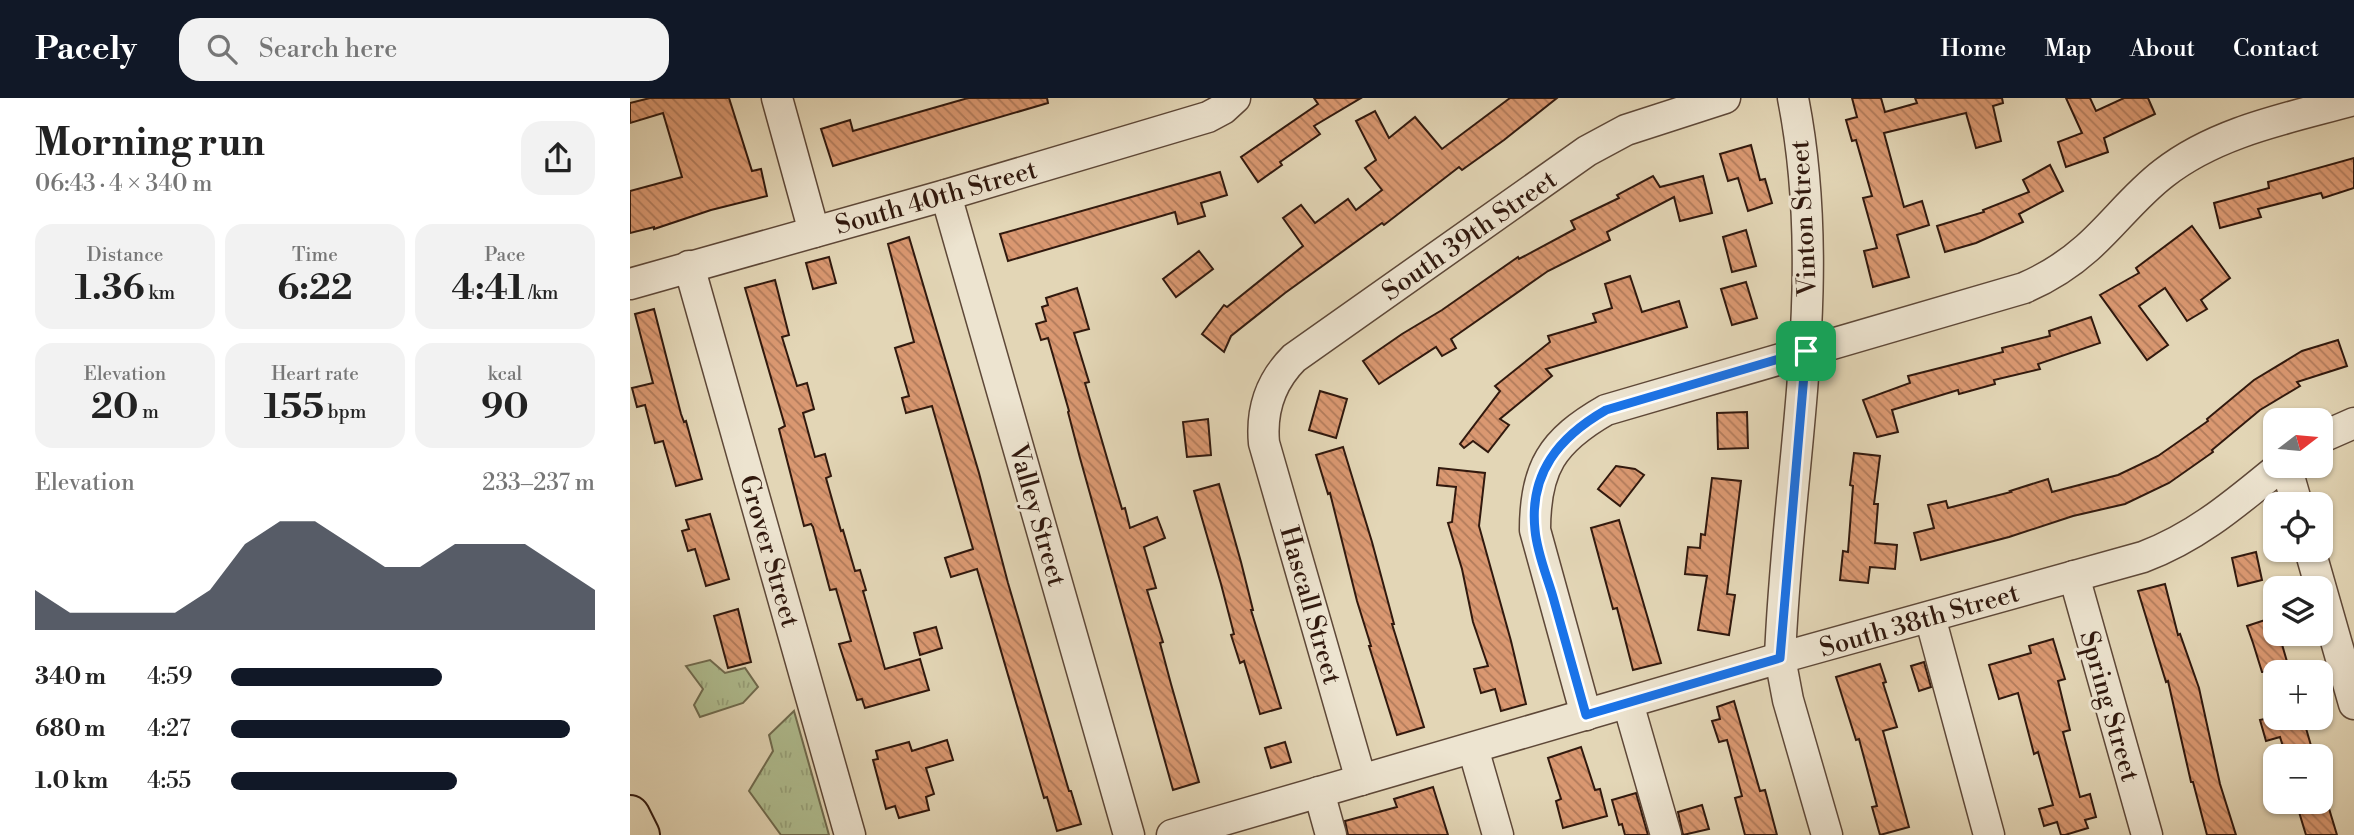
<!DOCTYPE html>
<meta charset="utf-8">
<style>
body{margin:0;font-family:"Libre Bodoni",serif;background:#f2f2f2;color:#222;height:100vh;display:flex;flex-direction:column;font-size:26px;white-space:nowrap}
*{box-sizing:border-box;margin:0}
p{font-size:23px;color:#767676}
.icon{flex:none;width:38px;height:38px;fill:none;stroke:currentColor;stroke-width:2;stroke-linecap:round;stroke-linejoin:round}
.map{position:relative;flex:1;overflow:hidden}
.sheet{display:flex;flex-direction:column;background:#fff;width:630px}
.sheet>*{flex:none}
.needle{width:46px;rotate:74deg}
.buttons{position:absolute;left:1633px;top:310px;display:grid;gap:14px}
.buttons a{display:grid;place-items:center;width:70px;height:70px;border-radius:14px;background:#fff;box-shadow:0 2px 5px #0004;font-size:35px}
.pin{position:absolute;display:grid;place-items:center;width:60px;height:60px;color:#fff;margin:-30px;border-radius:14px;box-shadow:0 4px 10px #0006}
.round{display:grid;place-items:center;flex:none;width:74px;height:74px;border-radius:21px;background:#f2f2f2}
.head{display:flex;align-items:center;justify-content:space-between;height:119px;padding:0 35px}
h1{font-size:38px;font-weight:700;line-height:52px}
.figures{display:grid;grid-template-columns:repeat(3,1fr);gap:10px;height:119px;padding:7px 35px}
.figures div{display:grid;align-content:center;border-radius:18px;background:#f2f2f2;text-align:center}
.figures b{font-size:35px;font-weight:700}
.figures small{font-size:19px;font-weight:400}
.figures p{font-size:19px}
.chart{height:196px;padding:14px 35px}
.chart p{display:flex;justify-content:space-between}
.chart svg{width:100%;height:126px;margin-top:7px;fill:#111827;opacity:.7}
ul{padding:0 35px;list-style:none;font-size:23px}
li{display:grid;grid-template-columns:112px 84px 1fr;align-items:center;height:52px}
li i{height:18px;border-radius:9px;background:#111827}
header{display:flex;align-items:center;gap:42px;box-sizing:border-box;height:98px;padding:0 35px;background:#111827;color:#fff}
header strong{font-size:33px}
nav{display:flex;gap:38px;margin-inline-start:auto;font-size:24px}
.search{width:490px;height:63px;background:#f2f2f2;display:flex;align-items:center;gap:18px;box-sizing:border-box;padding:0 24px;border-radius:21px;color:#767676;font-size:26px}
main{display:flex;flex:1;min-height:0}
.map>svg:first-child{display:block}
.grass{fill:url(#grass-tufts);stroke:#706c50;stroke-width:2}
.building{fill:url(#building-back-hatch);stroke:#31190e;stroke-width:2}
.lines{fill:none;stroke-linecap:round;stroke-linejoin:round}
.minor-casing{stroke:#5e4838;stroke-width:33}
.highway-casing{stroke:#31190e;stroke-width:42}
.minor{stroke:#ede4d0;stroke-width:30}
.highway{stroke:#e3d6b6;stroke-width:38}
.route-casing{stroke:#fff;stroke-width:14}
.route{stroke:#1a73e8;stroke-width:9}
.labels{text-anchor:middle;stroke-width:6;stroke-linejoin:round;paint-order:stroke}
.street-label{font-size:26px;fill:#31190e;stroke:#ede4d0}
</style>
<header>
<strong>Pacely</strong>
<div class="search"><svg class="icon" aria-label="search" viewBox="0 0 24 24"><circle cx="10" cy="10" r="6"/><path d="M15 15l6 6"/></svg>Search here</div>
<nav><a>Home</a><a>Map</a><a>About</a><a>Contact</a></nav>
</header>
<main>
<section class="sheet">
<div class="head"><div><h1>Morning run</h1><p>06:43 · 4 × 340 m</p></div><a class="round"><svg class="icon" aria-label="share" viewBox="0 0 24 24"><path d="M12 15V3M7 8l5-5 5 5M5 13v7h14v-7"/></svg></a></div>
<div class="figures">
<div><p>Distance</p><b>1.36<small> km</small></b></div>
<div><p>Time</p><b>6:22</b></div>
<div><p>Pace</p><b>4:41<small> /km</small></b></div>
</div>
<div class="figures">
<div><p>Elevation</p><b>20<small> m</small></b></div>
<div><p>Heart rate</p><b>155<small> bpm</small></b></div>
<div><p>kcal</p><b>90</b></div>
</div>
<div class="chart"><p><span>Elevation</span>233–237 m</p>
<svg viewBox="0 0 160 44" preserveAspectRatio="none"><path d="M0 44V30L10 38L20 38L30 38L40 38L50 30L60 14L70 6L80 6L90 14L100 22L110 22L120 14L130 14L140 14L150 22L160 30V44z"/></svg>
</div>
<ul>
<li><b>340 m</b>4:59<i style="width:58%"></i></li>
<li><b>680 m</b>4:27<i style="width:93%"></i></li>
<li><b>1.0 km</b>4:55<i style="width:62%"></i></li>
</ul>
</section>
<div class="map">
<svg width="1724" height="737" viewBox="0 0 1724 737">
<defs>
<pattern id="grass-tufts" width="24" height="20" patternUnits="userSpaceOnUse" patternTransform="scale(1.75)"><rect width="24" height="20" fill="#b0be91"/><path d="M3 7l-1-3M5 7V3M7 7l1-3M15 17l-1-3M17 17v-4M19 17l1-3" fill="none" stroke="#98a37c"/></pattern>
<pattern id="building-back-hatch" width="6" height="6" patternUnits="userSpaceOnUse" patternTransform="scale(1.75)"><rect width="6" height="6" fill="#da9871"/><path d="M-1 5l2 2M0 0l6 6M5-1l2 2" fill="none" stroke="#b17b5b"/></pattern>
</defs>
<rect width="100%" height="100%" fill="#e3d6b6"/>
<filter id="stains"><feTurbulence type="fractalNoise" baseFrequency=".00286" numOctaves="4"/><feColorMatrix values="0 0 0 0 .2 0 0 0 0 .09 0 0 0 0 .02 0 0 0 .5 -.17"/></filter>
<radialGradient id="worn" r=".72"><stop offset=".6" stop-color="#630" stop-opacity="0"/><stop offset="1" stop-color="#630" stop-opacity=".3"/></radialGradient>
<g class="grass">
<path d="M80 562 95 575 115 570 128 589 113 605 70 619 64 607 73 591 56 568Z"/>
<path d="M164 613 199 737H151L119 693 143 653 139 637Z"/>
</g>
<g class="building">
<path d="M20 0H99L122 73 131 71 137 98 81 112 24 131V129L0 135V93L52 79 33 15 0 25V5Z"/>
<path d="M338 0H417L418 5 203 68 191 31 220 22 223 33Z"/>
<path d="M684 0H731L684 28 690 36 650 64 652 67 628 84 611 59 688 6Z"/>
<path d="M880 0H927L874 42 832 72 829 69 754 127 752 125 655 195 601 238 594 254 572 236 594 207 597 209 673 148 653 120 671 107 685 125 718 101 726 112 752 92 735 70 746 62 726 23 745 13 759 40 785 19 812 51Z"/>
<path d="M1222 0H1251L1255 14 1287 5 1285 0H1372L1373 5 1363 8 1371 43 1346 50 1336 15 1254 35 1274 109 1292 103 1299 127 1267 137 1279 179 1243 189 1234 153 1247 150 1233 100 1242 98 1226 42 1222 43 1216 22 1227 19Z"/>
<path d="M1436 0H1460L1466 13 1494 0H1518L1525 16 1474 40 1478 54 1436 69 1428 44 1452 35Z"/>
<path d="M1121 47 1130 82 1135 81 1142 105 1118 113 1108 80 1098 83 1090 56Z"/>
<path d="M1724 60V90L1693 100 1691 95 1628 111 1631 119 1590 130 1584 105 1639 90 1638 84Z"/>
<path d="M1420 67 1433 93 1389 116 1393 124 1346 145 1315 154 1307 128 1354 114 1353 112 1399 94 1393 82Z"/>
<path d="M590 74 597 97 571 105 575 118 548 126 545 114 378 163 370 136Z"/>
<path d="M1023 78 1030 89 1073 78 1082 115 1050 123 1044 99 977 134 980 142 918 173 821 241 826 250 812 258 806 249 749 286 733 263 772 236 812 212 888 159 889 161 945 131 941 123 989 100 987 97Z"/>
<path d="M1562 128 1600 180 1571 202 1577 211 1557 223 1535 190 1509 208 1538 247 1517 262 1470 197 1509 175 1506 170Z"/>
<path d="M1116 132 1126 168 1102 174 1093 139Z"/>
<path d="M279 139 349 375 378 485 439 693H441L451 726 427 733 417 699 414 700 347 471 321 479 315 460 343 451 302 308 276 315 272 300 279 298 265 250 284 244 258 146Z"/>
<path d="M569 153 583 171 546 199 533 181Z"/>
<path d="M199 159 206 185 183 191 176 165Z"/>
<path d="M1000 178 1012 214 1049 203 1057 229 916 271 922 278 870 321 879 327 858 354 843 343 834 350 830 346 870 293 865 288 920 244 918 238 966 224 963 216 982 210 975 186Z"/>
<path d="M145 182 159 237 152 239 167 288 177 285 184 311 173 315 185 359 195 356 201 378 196 380 211 433 213 432 225 473 230 472 236 492 233 493 255 571 290 561 299 592 235 610 232 601 227 602 209 546 221 543 206 491 200 492 183 429 181 426 174 428 149 331 155 328 115 190Z"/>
<path d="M1116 184 1127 220 1102 227 1091 191Z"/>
<path d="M447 190 459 231 444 235 459 284 455 285 492 411 495 410 500 430 527 419 535 440 514 449 526 490 517 492 533 544 530 545 541 586 569 684 543 692 450 360 438 314 439 313 418 240 411 242 406 226 416 223 412 209 418 207 416 200Z"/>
<path d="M24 211 51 316 54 324 56 323 72 381 46 388 33 343 25 345 15 307 7 309 2 290 23 285 5 216Z"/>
<path d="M1461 219 1470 245 1408 266 1410 271 1364 282 1365 286 1329 296 1328 292 1262 312 1268 334 1247 339 1233 302 1280 285 1278 278 1373 254 1372 250 1420 238 1419 233Z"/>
<path d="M1708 242 1717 268 1667 284 1670 288 1630 312 1582 352 1583 354 1539 385 1495 406 1443 418 1379 439 1291 462 1284 435 1304 430 1298 407 1316 403 1318 410 1381 394 1380 393 1418 381 1422 394 1488 377 1528 358 1578 323 1577 321 1624 282 1672 253Z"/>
<path d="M690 293 717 301 706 340 679 332Z"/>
<path d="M1117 314 1118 350 1088 351 1087 315Z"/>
<path d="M578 321 581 357 557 359 553 324Z"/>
<path d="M713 349 742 444 764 526H762L794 629 767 637 739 548H741L727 503 700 395 698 396 686 357Z"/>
<path d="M1224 355 1250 358 1244 406H1248L1245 445 1267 447 1265 471 1240 469 1238 485 1210 482 1213 453 1218 454 1223 388 1220 387Z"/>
<path d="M986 368 1005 371 1014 377 990 408 968 391Z"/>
<path d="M809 370 855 375 849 428 881 543 896 606 871 613 865 591 851 595 844 571 858 568 843 524 832 471 818 425 822 424 826 389 807 387Z"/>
<path d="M1082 380 1111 383 1097 496 1105 497 1099 537 1068 532 1077 478 1055 476 1058 449 1070 450 1071 436 1075 437Z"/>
<path d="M589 386 611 464 623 512H621L651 610 630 616 614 563 610 565 601 537 604 536 591 486 564 393Z"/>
<path d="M80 416 99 481 76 488 65 451 58 453 52 433 59 431 56 422Z"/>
<path d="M989 422 1031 565 1003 572 987 510 983 511 961 430Z"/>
<path d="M1626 454 1632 482 1608 488 1602 460Z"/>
<path d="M1535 486 1548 537 1550 536 1569 590 1590 686 1606 737H1577L1563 684H1561L1538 583 1536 584 1508 493Z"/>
<path d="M108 511 121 564 98 570 84 518Z"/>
<path d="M1644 519 1645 536H1649L1660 574H1632L1623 545 1617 528Z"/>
<path d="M306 529 312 550 290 557 284 535Z"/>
<path d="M1423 541 1435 581 1428 583 1440 632 1433 634 1450 699 1460 696 1466 719 1455 722 1458 730 1435 737H1431L1427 724 1414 728 1409 711 1423 707 1408 654 1404 656 1388 595 1369 601 1359 567 1401 555 1399 548Z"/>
<path d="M1294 564 1301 589 1289 593 1281 568Z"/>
<path d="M1250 566 1256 584 1253 585 1267 629 1253 633 1279 729 1250 737 1242 709 1247 708 1229 641 1226 642 1206 579Z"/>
<path d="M1104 603 1130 693 1135 692 1147 737H1115L1105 700 1112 698 1097 642 1089 644 1082 623 1090 621 1087 609Z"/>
<path d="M1639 620H1673L1682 651 1656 658 1650 639 1636 643 1630 622Z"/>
<path d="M317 642 323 662 296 670 304 696 296 699 299 712 269 720 265 708 256 711 243 662 248 661 246 653 279 644 282 653Z"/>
<path d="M655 644 661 664 641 670 635 650Z"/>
<path d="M951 649 965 692 970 691 977 718 933 730 926 703 931 701 918 660Z"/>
<path d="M803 689 818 737H718L715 723 767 709 764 701Z"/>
<path d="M1006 695 1018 737H995L992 726 989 727 982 702Z"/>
<path d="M1666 704H1697L1707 737H1676Z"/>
<path d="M1072 707 1079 731 1053 737 1048 714Z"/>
</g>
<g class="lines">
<defs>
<g id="minor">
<path d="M147 0 184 134"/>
<path d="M1163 0C1200 187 1157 372 1150 560L1158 602 1197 737"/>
<path d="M316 97 499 737"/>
<path d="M59 168 220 737"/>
<path d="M0 186 316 97 578 19 593 11 605 0"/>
<path d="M1690 340 1724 325"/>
<path d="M1656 368 1667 406"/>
<path d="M1680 452 1724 606"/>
<path d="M1444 478 1517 737"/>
<path d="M1300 519 1359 737"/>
<path d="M998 605 1036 737"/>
<path d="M956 617 905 432C905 370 922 343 976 312L1394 190C1417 180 1438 167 1457 150 1484 126 1505 97 1534 75 1588 33 1659 20 1724 2"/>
<path d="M843 650 868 737"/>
<path d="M731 682 634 345C631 312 640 284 664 260L957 53 996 32 1095 0"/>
<path d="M689 694 701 737"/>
<path d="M542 737 1150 560 1513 459C1567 439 1607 404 1651 368"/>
</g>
<path id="highway" d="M0 717 10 737"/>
</defs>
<use href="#minor" class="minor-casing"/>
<use href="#highway" class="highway-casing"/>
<use href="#minor" class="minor"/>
<use href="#highway" class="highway"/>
</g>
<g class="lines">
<defs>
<path id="route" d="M1176 253 1150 560 956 617C945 578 934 539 923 499 917 478 907 455 905 432 899 375 929 339 976 312Z"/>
</defs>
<use href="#route" class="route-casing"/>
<use href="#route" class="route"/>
</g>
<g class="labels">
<g class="street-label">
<text transform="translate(306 99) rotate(-16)" y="9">South 40th Street</text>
<text transform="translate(1173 120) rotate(-93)" y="9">Vinton Street</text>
<text transform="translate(839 137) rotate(-35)" y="9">South 39th Street</text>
<text transform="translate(408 417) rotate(74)" y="9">Valley Street</text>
<text transform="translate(140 453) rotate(74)" y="9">Grover Street</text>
<text transform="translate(681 507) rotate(74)" y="9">Hascall Street</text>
<text transform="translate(1289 522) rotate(-16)" y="9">South 38th Street</text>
<text transform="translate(1480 608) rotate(74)" y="9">Spring Street</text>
</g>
</g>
<rect width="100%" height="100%" filter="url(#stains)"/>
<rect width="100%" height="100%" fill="url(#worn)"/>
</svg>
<div class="buttons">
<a><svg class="needle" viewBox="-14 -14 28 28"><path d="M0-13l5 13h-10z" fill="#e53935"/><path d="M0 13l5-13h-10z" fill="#767676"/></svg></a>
<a><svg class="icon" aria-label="locate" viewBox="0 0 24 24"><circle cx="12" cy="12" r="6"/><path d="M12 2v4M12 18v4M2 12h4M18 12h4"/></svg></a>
<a><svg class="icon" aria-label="layers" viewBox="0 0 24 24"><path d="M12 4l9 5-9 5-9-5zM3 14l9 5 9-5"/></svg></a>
<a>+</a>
<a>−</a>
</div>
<div class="pin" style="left:1176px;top:253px;background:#1e9e55"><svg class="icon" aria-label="arrive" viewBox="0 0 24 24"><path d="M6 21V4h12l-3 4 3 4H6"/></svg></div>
</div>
</main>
